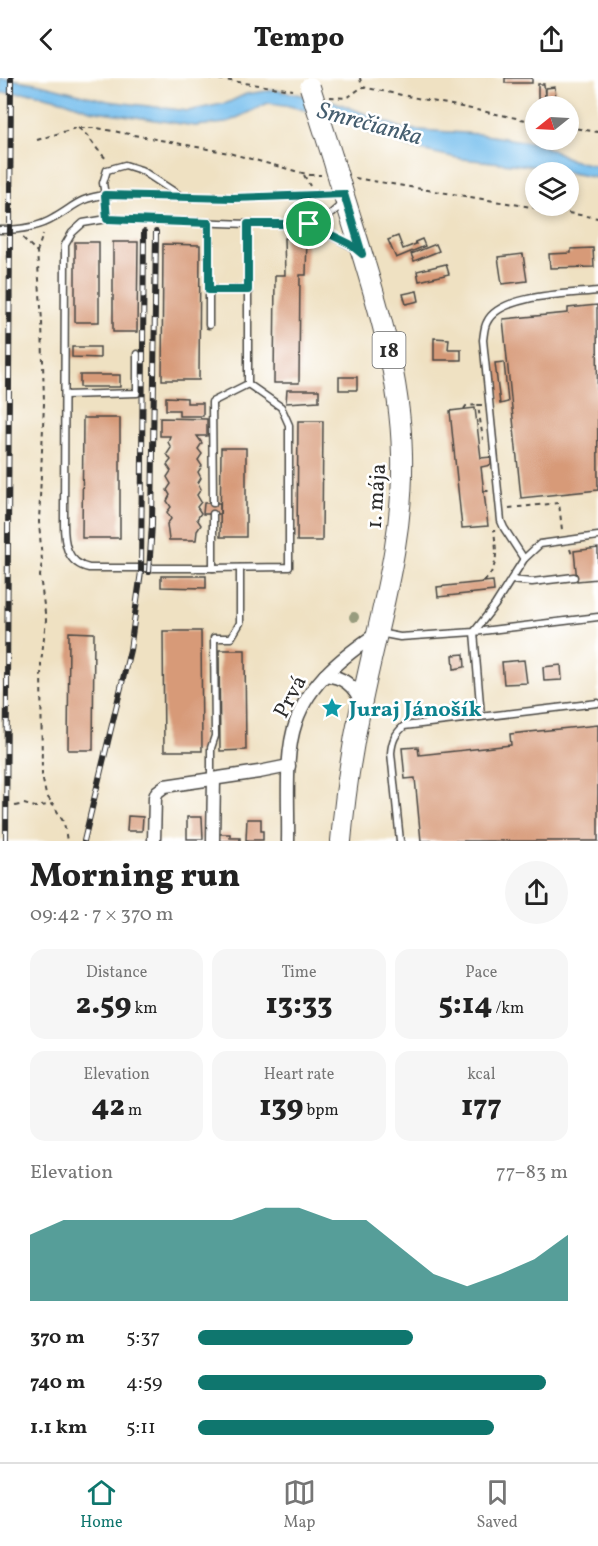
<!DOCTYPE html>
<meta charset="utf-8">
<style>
body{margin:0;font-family:Vollkorn,serif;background:#f6f6f6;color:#222;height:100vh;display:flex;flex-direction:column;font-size:22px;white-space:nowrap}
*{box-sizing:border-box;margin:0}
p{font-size:20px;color:#767676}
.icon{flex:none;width:33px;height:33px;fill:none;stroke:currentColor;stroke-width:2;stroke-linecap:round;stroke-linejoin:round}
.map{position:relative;height:763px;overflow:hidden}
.drawer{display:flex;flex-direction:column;background:#fff;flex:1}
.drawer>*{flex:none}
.needle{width:39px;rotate:252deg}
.buttons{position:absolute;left:525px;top:18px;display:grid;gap:12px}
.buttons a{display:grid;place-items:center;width:54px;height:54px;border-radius:50%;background:#fff;box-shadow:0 3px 9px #0003;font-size:30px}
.pin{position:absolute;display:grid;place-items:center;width:51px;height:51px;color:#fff;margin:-26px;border:3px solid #fff;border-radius:50%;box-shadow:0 2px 6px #0007}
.round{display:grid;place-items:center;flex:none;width:63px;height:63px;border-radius:32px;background:#f6f6f6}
.headline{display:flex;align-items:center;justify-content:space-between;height:102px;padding:0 30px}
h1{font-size:33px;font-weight:800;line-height:45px}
.figures{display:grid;grid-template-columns:repeat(3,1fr);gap:9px;height:102px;padding:6px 30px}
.figures div{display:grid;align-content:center;border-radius:15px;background:#f6f6f6;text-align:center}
.figures b{font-size:30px;font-weight:800}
.figures small{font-size:16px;font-weight:400}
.figures p{font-size:16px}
.chart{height:168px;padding:12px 30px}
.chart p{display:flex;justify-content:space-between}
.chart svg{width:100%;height:108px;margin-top:6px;fill:#0f766e;opacity:.7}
ul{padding:0 30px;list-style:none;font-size:20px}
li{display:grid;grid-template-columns:96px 72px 1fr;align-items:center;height:45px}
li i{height:15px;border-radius:8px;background:#0f766e}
header{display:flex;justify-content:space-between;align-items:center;height:78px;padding:0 30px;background:#fff;font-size:27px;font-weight:800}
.menu{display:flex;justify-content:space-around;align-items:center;height:84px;border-top:2px solid #e0e0e0;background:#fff;font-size:16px;color:#767676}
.menu a{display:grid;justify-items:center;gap:3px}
.menu .current{color:#0f766e}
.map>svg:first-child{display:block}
.water{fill:#74beed;stroke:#50748c;stroke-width:1.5}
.building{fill:#d79a78}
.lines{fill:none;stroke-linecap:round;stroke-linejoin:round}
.lane-casing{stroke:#484642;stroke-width:9}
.street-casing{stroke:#484642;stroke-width:15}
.primary-casing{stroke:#484642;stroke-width:22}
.path{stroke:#484642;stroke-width:2;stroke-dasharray:4.5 4.5;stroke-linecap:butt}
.lane{stroke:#fff;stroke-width:6}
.street{stroke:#fff;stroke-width:12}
.primary{stroke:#fff;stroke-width:20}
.rail-casing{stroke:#2b2b2b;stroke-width:6}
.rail{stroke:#fff;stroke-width:4;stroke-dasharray:11;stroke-linecap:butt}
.primary-bridge-casing{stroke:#484642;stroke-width:22;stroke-linecap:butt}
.primary-bridge{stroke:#fff;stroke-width:20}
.tree{fill:#989c7e}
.route-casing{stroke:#fff;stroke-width:12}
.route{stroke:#0f766e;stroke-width:8}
.labels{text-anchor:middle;stroke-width:5;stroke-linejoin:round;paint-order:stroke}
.shield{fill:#fff;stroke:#6b6b6b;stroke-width:1.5}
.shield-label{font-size:21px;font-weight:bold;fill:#2b2b2b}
.street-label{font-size:22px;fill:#2b2b2b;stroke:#fff}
.culture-label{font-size:22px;font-weight:bold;fill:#0d838f;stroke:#fff;text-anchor:start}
.water-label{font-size:24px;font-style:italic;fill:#455e6f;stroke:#fff}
</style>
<header><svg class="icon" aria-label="back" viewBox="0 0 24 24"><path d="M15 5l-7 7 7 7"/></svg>Tempo<svg class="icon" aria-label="share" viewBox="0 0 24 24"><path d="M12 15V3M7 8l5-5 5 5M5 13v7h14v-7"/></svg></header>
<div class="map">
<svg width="598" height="763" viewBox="0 0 598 763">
<rect width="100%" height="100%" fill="#fff"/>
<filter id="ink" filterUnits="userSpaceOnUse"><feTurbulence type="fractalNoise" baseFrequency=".0167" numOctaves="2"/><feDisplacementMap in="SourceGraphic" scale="12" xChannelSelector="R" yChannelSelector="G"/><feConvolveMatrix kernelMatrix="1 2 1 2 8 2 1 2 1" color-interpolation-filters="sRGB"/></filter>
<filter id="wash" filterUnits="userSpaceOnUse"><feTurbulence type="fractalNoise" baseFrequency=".008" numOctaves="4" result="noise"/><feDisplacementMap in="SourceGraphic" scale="24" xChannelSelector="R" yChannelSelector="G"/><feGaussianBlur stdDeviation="1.35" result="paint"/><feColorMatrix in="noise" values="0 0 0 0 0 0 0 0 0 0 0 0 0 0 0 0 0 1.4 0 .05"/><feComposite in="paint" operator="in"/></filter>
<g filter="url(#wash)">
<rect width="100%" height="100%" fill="#efe1c2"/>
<path class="water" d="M0 0 36 5 108 23 188 33 227 25 246 16 274 12 330 22 404 51 479 56 535 65 555 73 571 82 598 88V100L532 88 462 81 416 71 377 58 343 42 285 27 268 25 226 45 195 48 90 32 65 23 33 15H0Z"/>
<g id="blocks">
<g class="building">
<rect x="505" y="0" width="27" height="5"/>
<path d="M538 6H544L545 20H538Z"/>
<path d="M555 9 556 22H546V10Z"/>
<path d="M398 158 403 171 416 166 415 164 422 161 425 168 396 180 388 162Z"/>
<path d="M284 160H307L306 197H300L299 305H274L275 197H285Z"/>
<rect x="75" y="164" width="24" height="80"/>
<path d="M113 164H138L137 254H113Z"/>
<path d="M163 166 200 167 199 302H162Z"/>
<path d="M436 166 439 173 414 183 411 176Z"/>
<path d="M593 170 594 189 550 190 549 176 571 175V171Z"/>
<path d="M523 176 527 203 502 206 498 179Z"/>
<path d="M446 186 449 196 419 203 417 193Z"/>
<path d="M417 213 419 223 406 226 403 216Z"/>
<path d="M597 227 598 412 521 420 503 241 568 235V230Z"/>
<path d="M434 260 449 261 448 271H461V282H434Z"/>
<path d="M72 269H100V280L72 279Z"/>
<path d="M504 284 508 324 500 326 495 285Z"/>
<rect x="80" y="297" width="40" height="12"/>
<rect x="339" y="299" width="18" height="13"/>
<path d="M287 312H319V323L286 325Z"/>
<path d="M166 319 187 320V325H203V338H179V332H166Z"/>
<path d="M475 330 481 380 491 379V387L481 389 488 448 462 450 450 333Z"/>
<path d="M83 340H120V460H82Z"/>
<path d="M160 340 207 341V358H197L202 365 198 371 202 376 198 382 202 388 198 394 201 400 198 405 201 411 197 417 201 424 197 429 201 435 197 441 201 447 197 453 196 462H169L167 446 171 441 167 434 171 429 167 423 170 417 167 412 171 406 167 399 171 393 167 387 171 382 167 376 171 370 168 364 170 358H160Z"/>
<path d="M298 343H323L322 463H297Z"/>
<path d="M221 370H246V459H220Z"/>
<path d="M204 425H220V436H203Z"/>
<path d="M598 470V501L577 503 574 473Z"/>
<path d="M161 498H206V510L161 509Z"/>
<path d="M493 503 494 513 438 519 437 509Z"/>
<path d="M163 553H201L202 673H164Z"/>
<path d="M69 554 94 555 93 672H68Z"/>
<path d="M219 572H245L246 672 220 673Z"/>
<path d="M464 576 465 589 454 591 453 577Z"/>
<path d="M524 582 527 605 504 606 502 584Z"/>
<path d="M561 587 562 602 544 603 543 589Z"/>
<path d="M598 647V763H421L415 700 405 701 402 670 418 669 419 677 511 667 510 656Z"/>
<path d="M128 738 143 739 142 753H127Z"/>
<path d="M187 739H202L203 761H187Z"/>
<path d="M247 741H261V753H263V762H246Z"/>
<path d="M219 756H230V760H240V763H219Z"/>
</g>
</g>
</g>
<g filter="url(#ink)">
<use href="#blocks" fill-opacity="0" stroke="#484642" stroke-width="1.5"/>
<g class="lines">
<defs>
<g id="lane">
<path d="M179 117 141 92 125 87 107 92 103 105 105 117 233 120 339 116"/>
<path d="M310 146 323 143 343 125"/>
<path d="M0 152C19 152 38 150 54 140 75 128 79 120 105 117L107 141"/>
<path d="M209 212H248"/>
<path d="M209 247V145"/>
<path d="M65 317 137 315V276"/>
<path d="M213 425 212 324 248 306V146"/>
<path d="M213 436V490L289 489V347L281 329 248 306"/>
<path d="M524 481 504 450 501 443 483 262C484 256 484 249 487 244 500 216 571 216 598 213"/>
<path d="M213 490H89C66 485 64 464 64 445L65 167 72 155 83 145 107 141 248 146H309L355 170"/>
<path d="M511 502 532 504 574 499"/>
<path d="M379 555 400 559 474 554 598 539"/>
<path d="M481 638 474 554 495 527 524 481 540 466 598 458"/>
<path d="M211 701V670L215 658 214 560H231L240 545V490"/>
<path d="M400 763 391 675C392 663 395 656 404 648L598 625"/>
</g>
<g id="street">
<path d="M325 597C343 599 354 607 361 624"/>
<path d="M154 763 155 719 157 714 165 708 259 694 289 688"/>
<path d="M213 763 214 701"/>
<path d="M288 763C289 726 284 678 296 644 309 604 345 577 379 554"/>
</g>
<path id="primary" d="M333 81C361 179 400 274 402 377 404 463 379 540 362 623 352 669 345 717 341 763"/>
</defs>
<use href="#lane" class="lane-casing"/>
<use href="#street" class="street-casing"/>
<use href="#primary" class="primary-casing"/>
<g class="path">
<path d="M210 0 293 12"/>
<path d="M360 0 362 9 536 44"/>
<path d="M330 19 347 20 362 9"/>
<path d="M568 49 598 54"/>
<path d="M78 50C91 58 95 72 108 82"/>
<path d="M37 62 76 50H97L229 75 310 97H321"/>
<path d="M304 97 310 108"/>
<path d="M355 100 598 140"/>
<path d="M23 160 37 174 42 243 44 325 39 444 42 483 40 498 46 542 41 585 42 697 46 717 53 726"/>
<path d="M37 174 43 156"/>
<path d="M482 327H478L483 362"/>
<path d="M464 331 466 328 478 327"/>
<path d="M484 413H490"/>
<path d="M509 430 559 425 562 452"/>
<path d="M570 471 572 477"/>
<path d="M484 504C500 486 496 475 494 451"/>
<path d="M15 728 24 726 35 729 53 726 64 745 67 763"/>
</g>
<use href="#lane" class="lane"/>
<use href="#street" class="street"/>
<use href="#primary" class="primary"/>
<defs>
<g id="rail">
<path d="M149 494 152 446 156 154"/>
<path d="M6 763 11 0"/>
<path d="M84 763 130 572 141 494 144 154"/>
</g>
</defs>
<use href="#rail" class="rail-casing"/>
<use href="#rail" class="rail"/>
<defs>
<path id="primary-bridge" d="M310 9 333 81"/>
</defs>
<use href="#primary-bridge" class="primary-bridge-casing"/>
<use href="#primary-bridge" class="primary-bridge"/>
</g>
<circle class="tree" cx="354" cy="539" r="5"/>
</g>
<g class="lines" filter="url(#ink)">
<defs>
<path id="route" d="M344 116 362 176 350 166 309 146H248V212H209V145L107 141 105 117 233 120Z"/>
</defs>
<use href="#route" class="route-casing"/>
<use href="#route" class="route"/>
</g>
<defs>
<symbol id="sight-bare" viewBox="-9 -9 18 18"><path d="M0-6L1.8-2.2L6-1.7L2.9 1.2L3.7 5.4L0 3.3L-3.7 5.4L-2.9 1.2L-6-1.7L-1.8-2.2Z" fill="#0f9aa8" stroke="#fff" stroke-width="2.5" paint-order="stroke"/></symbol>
</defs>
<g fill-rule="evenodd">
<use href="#sight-bare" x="317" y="615" width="30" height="30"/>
</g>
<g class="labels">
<rect class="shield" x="372.5" y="254" width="33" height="36" rx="4.5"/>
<g class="shield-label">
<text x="389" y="279">18</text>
</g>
<g class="street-label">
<text transform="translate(375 418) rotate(-86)" y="8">1. mája</text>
<text transform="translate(289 618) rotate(-62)" y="8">Prvá</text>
</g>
<g class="culture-label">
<text x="349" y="638">Juraj Jánošík</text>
</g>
<g class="water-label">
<text transform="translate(370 45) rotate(15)" y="8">Smrečianka</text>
</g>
</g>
</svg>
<div class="buttons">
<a><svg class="needle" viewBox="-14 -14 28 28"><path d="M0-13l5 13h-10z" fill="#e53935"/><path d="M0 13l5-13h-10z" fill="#767676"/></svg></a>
<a><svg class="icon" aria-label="layers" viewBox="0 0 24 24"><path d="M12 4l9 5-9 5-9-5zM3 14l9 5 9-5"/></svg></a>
</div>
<div class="pin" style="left:309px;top:146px;background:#1e9e55"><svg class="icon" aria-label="arrive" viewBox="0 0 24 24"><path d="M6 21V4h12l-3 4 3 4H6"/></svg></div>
</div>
<section class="drawer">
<div class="headline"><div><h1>Morning run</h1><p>09:42 · 7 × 370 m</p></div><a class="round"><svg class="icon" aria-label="share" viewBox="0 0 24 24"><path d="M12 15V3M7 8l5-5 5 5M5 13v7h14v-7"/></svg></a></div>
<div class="figures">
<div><p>Distance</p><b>2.59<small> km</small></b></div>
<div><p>Time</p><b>13:33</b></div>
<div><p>Pace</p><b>5:14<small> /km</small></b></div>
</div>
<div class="figures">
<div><p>Elevation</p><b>42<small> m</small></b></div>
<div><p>Heart rate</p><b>139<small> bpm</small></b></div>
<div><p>kcal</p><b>177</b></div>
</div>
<div class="chart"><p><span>Elevation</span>77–83 m</p>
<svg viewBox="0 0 160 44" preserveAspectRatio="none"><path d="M0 44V17L10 11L20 11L30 11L40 11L50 11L60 11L70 6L80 6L90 11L100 11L110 22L120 33L130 38L140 33L150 27L160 17V44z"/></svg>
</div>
<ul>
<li><b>370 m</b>5:37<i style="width:58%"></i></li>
<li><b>740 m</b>4:59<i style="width:94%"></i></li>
<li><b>1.1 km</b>5:11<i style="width:80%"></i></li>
</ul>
</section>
<nav class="menu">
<a class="current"><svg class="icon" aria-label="home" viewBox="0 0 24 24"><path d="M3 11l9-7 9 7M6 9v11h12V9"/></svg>Home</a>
<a><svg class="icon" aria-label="map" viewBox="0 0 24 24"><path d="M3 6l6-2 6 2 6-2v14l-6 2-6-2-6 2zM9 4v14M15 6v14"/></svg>Map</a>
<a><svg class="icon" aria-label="saved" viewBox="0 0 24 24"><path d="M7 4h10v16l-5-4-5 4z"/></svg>Saved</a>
</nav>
